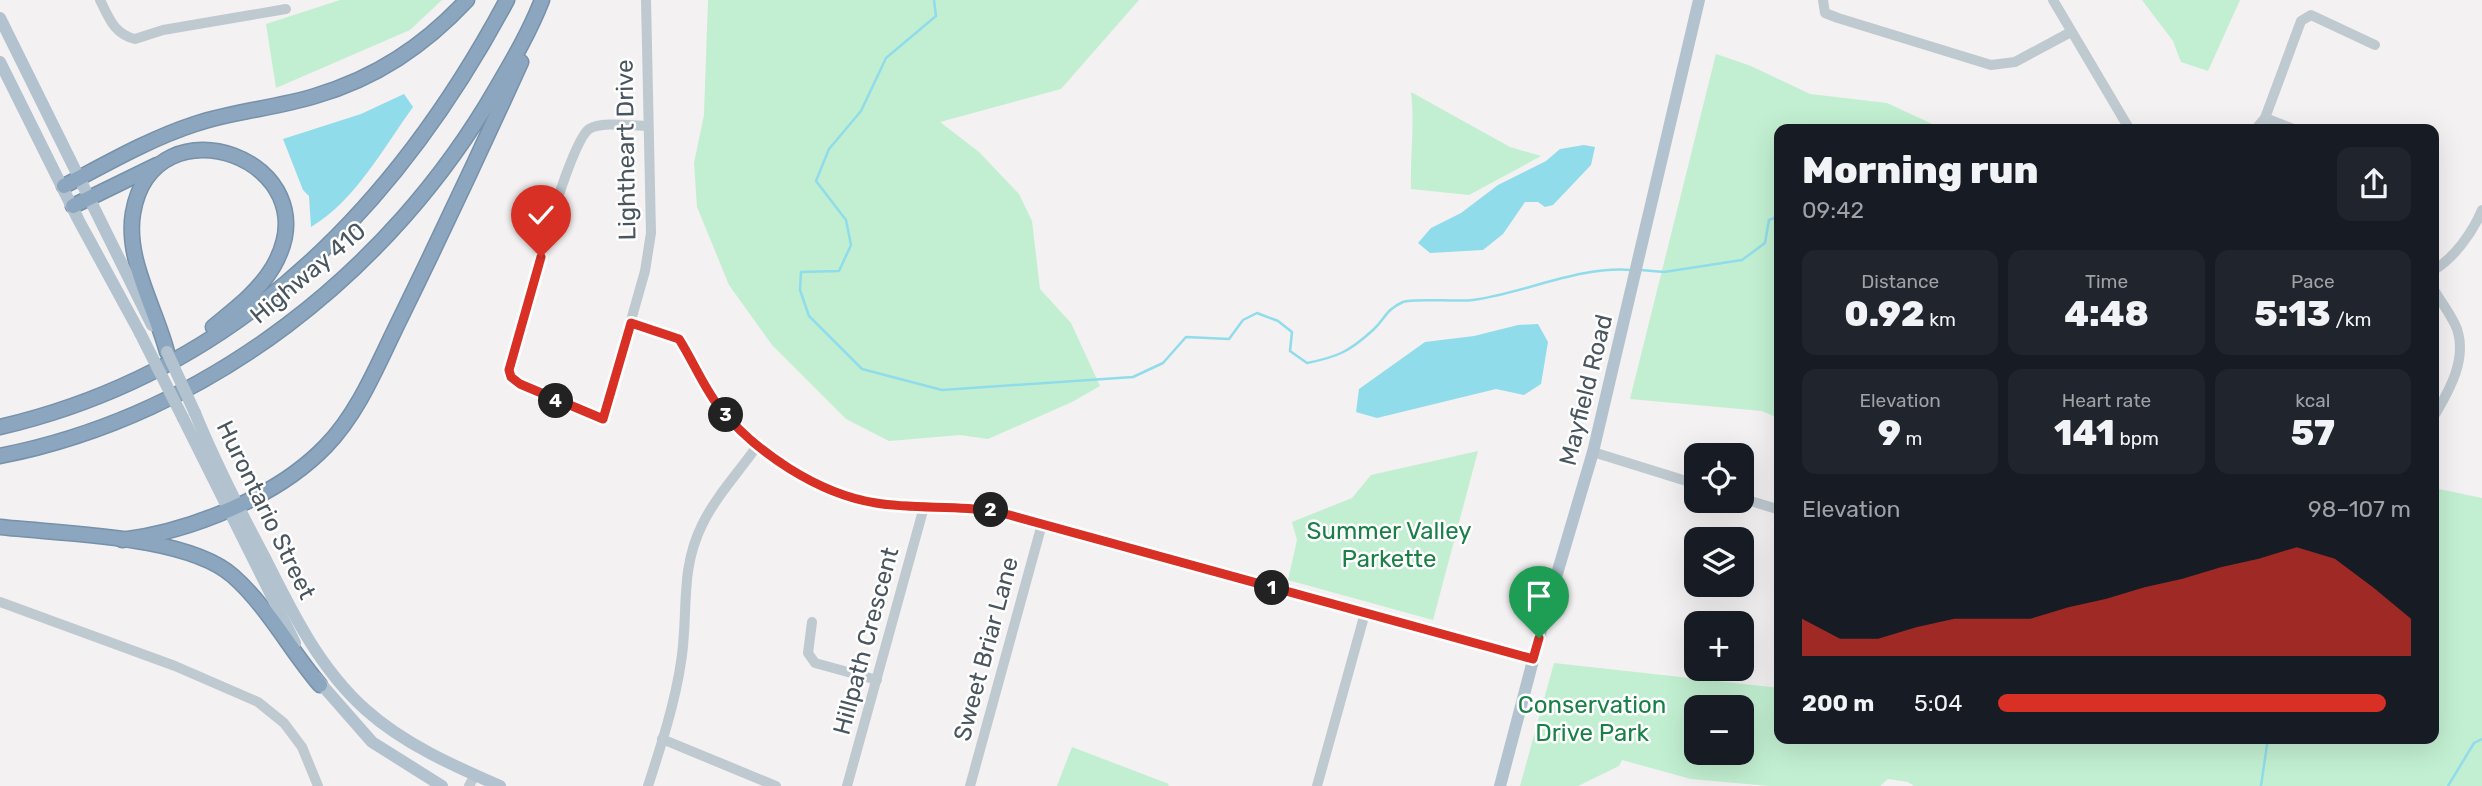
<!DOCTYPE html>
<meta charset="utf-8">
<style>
body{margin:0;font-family:Rubik,sans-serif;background:#20242c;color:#f1f3f6;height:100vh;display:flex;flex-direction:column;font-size:26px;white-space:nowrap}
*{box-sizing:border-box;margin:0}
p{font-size:23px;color:#9ea1a6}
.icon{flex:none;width:38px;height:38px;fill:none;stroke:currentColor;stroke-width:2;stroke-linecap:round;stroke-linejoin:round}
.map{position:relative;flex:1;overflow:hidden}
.sheet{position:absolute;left:1774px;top:124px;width:665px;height:620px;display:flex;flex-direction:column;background:#171b24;border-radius:14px;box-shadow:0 7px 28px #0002}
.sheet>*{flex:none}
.fabs{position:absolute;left:1684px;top:443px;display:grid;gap:14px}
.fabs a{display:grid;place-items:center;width:70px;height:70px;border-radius:14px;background:#171b24;box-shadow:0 7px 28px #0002;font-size:35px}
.pin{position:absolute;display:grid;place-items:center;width:60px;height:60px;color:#fff;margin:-72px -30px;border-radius:50% 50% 50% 0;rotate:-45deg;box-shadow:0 0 7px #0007}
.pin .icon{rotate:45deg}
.km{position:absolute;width:35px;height:35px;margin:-18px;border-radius:50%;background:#222;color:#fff;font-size:19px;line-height:35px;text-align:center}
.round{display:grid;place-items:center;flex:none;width:74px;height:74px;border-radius:14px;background:#20242c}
.headline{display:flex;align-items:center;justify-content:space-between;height:119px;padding:0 28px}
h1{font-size:38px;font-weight:800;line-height:52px}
.figures{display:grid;grid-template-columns:repeat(3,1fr);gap:10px;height:119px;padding:7px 28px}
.figures div{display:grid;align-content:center;border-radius:14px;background:#20242c;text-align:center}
.figures b{font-size:35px;font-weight:800}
.figures small{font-size:19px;font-weight:400}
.figures p{font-size:19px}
.chart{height:196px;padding:14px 28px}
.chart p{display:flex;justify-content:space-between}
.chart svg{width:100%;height:126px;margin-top:7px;fill:#d93025;opacity:.7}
ul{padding:0 28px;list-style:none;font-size:23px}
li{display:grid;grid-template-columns:112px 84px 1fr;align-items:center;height:52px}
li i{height:18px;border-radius:9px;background:#d93025}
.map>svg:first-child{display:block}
.green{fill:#c2efd1;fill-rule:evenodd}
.water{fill:#90dceb}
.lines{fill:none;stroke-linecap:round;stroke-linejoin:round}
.stream{stroke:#90dceb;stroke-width:2.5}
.highway-casing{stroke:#7691aa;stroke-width:17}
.minor{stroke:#bfc9d0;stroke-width:10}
.major{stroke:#b2c2cf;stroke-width:12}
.highway{stroke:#8ba6be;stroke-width:14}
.major-bridge{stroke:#b2c2cf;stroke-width:12}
.route-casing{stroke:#fff;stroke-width:14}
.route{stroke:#d93025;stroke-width:9}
.labels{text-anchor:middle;stroke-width:5;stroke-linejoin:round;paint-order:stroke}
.street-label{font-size:24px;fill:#49555f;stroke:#fff}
.park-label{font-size:24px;fill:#1a8048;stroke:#fff}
</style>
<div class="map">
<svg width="2482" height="786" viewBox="0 0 2482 786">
<rect width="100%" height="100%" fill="#f3f1f1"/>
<g class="green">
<path d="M340 0H442L410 30 276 88 266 24Z"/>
<path d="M708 0H1139L1061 89 940 122 979 152 1019 194 1032 221 1040 289 1071 323 1100 386 1072 402 988 439 960 435 889 441 846 419 772 345 729 285 697 207 694 163 704 115Z"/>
<path d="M2142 0H2240L2208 71 2181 62 2173 41Z"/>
<path d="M1716 54 1751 66 1810 94 1887 103 1943 129 1780 130V419L1762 411 1630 399Z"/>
<path d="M1411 92 1510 147 1541 156 1469 195 1411 189C1410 156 1415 125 1411 92Z"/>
<path d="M1478 451 1433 620 1288 580 1297 540 1292 522 1352 498 1371 475Z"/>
<path d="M2434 488 2482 498V786H1914L1908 782 1888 779 1880 786H1769L1691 779 1622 760 1619 766 1578 786H1520L1554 663 1780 688V738H2434ZM1696 707H1741V752H1696Z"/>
<path d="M1072 747 1169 784 1168 786H1057Z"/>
</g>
<g class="water">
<path d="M404 94 413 107C384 147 355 201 311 227L309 196 303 190 283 139 361 114Z"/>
<path d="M1584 145 1595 147 1591 165 1553 205 1545 207 1538 202H1525L1503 234 1483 250 1430 253 1418 243 1431 228 1461 213 1498 185 1546 161 1560 149Z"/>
<path d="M1538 324 1548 342 1541 384 1524 395 1496 389 1377 418 1356 412 1359 389 1425 342 1474 336 1518 325Z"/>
</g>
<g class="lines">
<g class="stream">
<path d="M934 0 936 16 886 58 861 111 829 149 816 181 846 220 851 245 839 271 801 272 800 290 809 316 862 369 942 390 1133 377 1163 363 1186 337 1229 339 1243 320 1257 313 1278 321 1292 332 1290 351 1307 363C1337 357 1349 352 1373 330 1386 318 1385 310 1403 302 1412 298 1457 302 1473 300 1525 293 1578 266 1631 270"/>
<path d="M1641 270 1664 272 1742 260 1765 243 1769 220 1780 216"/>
<path d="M2261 786 2268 738"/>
<path d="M2448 786 2474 743 2482 739"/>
</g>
<defs>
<g id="highway">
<path d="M64 186C106 164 149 139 195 124 234 111 276 108 315 96 376 78 424 46 467 0"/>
<path d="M73 206 157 165"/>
<path d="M167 352C156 309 125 259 133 213 153 95 335 160 273 267 258 292 235 309 213 327"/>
<path d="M0 427C236 372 396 208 507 0"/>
<path d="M0 456C208 415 391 271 496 89 513 60 530 31 542 0"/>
<path d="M0 527C62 534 187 535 233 576 268 607 290 650 320 685"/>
<path d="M122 540C191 531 277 497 326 446 360 411 379 361 401 317 442 233 482 148 521 62"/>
</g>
</defs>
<use href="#highway" class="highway-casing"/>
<g class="minor">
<path d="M100 0C109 18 114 34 135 39L163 30 286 9"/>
<path d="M646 0 651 233 645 271 603 419 520 384 511 377 510 363C520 327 567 145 589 129 602 121 632 126 648 126"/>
<path d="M1823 0 1825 13 1838 18 1991 65 2015 62 2069 33"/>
<path d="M2053 0 2130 130"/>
<path d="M2265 118 2296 130"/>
<path d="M2255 130 2265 118 2301 21 2311 15 2375 45"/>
<path d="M2434 270C2454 258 2473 232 2482 210"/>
<path d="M2434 290C2441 302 2452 316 2457 329 2467 359 2450 389 2436 413"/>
<path d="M631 323 679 339C693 361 703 386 719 407 755 452 818 494 876 503 918 510 960 503 1002 513L1533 659"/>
<path d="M1593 452 1696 484"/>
<path d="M1741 498 1780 510"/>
<path d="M0 602 175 666 258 702 284 723 302 747 318 786"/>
<path d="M812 622 808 653 815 663 877 680"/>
<path d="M662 739 776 786"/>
<path d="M469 786 475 775"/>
<path d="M648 786C661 746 675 703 681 662 689 613 679 572 702 525 716 496 739 472 757 446"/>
<path d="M847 786 924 507"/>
<path d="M970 786 1042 524"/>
<path d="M1317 786 1365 613"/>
</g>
<g class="major">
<path d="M0 18 152 325"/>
<path d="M0 62 79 221 140 333"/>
<path d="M195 413C215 462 239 509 264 556 292 612 319 668 366 710 404 744 454 766 500 786"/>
<path d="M183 418 295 643"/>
<path d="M315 677 372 742 442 786"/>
<path d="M1500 786 1546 611 1593 452 1699 0"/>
</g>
<use href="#highway" class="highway"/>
<g class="major-bridge">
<path d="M140 333 183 418"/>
<path d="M167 352 195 413"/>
</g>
</g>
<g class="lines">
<defs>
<path id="route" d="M541 257 509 370 511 377 520 384 603 419 631 323 679 339C693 361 703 386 719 407 755 452 818 494 876 503 918 510 960 504 1002 513L1533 659 1539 638"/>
</defs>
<use href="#route" class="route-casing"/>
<use href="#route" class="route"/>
</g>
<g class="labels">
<g class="street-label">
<text transform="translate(626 150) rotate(-91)" y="8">Lightheart Drive</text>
<text transform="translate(308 273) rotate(-40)" y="8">Highway 410</text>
<text transform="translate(1586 390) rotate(-76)" y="8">Mayfield Road</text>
<text transform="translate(266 510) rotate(64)" y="8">Hurontario Street</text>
<text transform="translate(866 641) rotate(-75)" y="8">Hillpath Crescent</text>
<text transform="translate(986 649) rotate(-75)" y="8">Sweet Briar Lane</text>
</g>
<g class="park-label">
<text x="1389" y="539">Summer Valley<tspan x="1389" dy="28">Parkette</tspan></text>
<text x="1592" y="713">Conservation<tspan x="1592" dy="28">Drive Park</tspan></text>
</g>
</g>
</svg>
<div class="fabs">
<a><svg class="icon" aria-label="locate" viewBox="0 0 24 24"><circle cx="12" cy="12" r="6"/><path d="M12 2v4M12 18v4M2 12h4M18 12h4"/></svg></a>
<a><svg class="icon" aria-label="layers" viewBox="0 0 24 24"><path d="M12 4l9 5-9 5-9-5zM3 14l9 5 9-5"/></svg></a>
<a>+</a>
<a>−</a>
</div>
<div class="pin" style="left:1539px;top:638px;background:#1e9e55"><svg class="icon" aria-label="arrive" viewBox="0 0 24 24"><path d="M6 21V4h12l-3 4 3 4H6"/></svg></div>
<div class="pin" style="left:541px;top:257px;background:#d93025"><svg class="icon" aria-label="check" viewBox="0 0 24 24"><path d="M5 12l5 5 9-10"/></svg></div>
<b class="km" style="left:1272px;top:588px">1</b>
<b class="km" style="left:991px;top:510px">2</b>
<b class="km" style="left:726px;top:415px">3</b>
<b class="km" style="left:556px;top:401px">4</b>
<section class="sheet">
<div class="headline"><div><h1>Morning run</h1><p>09:42</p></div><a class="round"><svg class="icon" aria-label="share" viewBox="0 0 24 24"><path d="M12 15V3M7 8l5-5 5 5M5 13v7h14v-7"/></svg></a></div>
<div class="figures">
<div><p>Distance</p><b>0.92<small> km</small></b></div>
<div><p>Time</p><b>4:48</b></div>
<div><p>Pace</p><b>5:13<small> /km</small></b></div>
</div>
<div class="figures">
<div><p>Elevation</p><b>9<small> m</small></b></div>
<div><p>Heart rate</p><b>141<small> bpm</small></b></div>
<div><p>kcal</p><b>57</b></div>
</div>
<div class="chart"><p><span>Elevation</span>98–107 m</p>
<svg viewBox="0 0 160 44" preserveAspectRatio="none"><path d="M0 44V31L10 38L20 38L30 34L40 31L50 31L60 31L70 27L80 24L90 20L100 17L110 13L120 10L130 6L140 10L150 20L160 31V44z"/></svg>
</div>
<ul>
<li><b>200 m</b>5:04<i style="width:94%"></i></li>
</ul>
</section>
</div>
